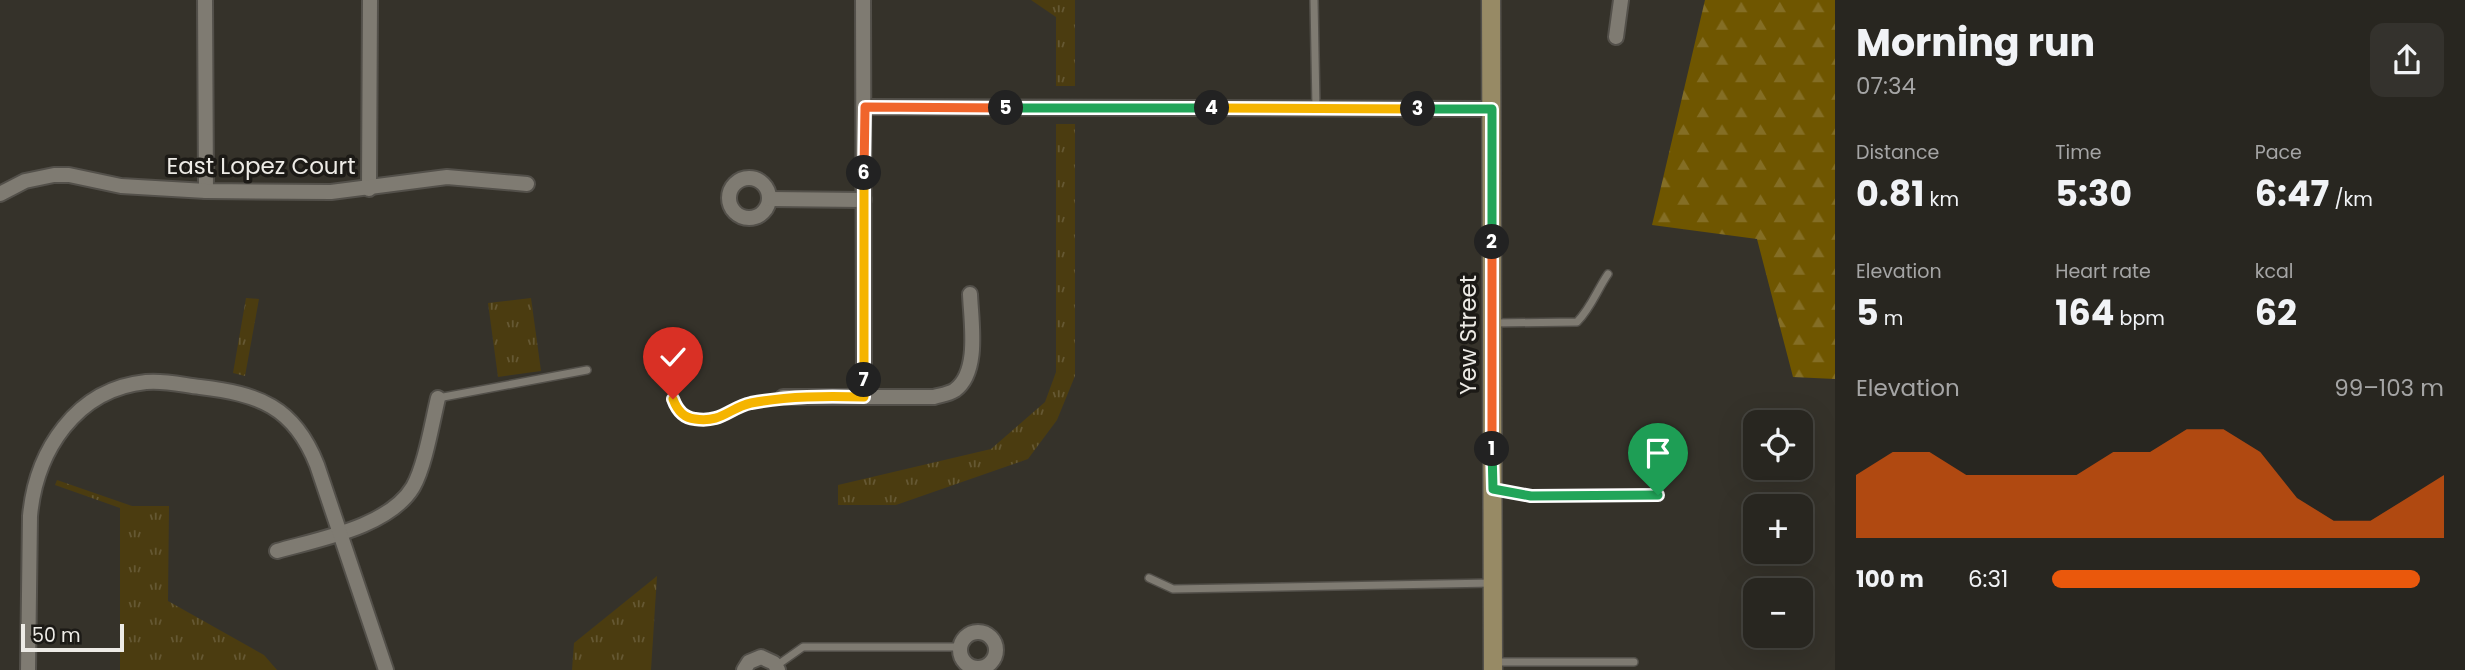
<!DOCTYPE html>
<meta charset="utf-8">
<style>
body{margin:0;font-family:Poppins,sans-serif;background:#34322d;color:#f1f3f6;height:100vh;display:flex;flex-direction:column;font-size:26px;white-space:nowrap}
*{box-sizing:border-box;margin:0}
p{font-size:23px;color:#a5a5a5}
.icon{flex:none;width:38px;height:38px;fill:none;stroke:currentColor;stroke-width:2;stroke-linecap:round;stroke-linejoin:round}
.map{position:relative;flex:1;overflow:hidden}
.panel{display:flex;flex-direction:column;background:#282620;width:630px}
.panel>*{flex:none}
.fabs{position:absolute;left:1743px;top:410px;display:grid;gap:14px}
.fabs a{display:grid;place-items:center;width:70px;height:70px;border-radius:14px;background:#282620;box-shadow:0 7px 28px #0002,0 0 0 2px #44433e;font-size:35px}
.scale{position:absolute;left:21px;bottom:18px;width:103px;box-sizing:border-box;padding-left:7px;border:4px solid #edebe6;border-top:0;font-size:19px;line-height:24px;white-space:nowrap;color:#edebe6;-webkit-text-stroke:5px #1c1a16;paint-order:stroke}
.pin{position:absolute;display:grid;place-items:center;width:60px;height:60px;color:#fff;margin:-72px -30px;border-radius:50% 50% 50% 0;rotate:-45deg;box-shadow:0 0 7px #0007}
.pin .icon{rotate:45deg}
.km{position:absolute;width:35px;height:35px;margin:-18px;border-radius:50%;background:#222;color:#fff;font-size:19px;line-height:35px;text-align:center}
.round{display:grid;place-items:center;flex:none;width:74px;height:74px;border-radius:14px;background:#34322d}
.overview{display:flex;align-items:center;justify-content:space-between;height:119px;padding:0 21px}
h1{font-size:38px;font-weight:700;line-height:52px}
.figures{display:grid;grid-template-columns:repeat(3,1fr);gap:10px;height:119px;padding:7px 21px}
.figures div{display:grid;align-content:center}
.figures b{font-size:35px;font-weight:700}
.figures small{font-size:19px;font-weight:400}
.figures p{font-size:19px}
.chart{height:196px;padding:14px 21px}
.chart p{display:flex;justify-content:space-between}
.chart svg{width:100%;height:126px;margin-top:7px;fill:#ea580c;opacity:.7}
ul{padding:0 21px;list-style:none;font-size:23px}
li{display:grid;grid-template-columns:112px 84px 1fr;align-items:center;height:52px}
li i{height:18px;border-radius:9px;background:#ea580c}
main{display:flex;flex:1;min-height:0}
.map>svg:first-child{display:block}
.forest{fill:url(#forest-firs)}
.park{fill:url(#park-tufts)}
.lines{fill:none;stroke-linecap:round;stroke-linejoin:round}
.lane-casing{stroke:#53504a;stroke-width:10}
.street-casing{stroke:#53504a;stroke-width:18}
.secondary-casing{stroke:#53504a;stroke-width:21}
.lane{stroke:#7f7b72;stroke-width:7}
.street{stroke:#7f7b72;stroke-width:14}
.secondary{stroke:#978a65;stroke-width:18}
.split-1-casing{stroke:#fff;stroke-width:14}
.split-2-casing{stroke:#fff;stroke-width:14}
.split-3-casing{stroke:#fff;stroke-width:14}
.split-4-casing{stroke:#fff;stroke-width:14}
.split-5-casing{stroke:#fff;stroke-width:14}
.split-6-casing{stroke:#fff;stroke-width:14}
.split-7-casing{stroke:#fff;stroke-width:14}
.split-8-casing{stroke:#fff;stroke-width:14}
.split-1{stroke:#22a559;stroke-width:9}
.split-2{stroke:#f0652b;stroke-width:9}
.split-3{stroke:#22a559;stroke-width:9}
.split-4{stroke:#f5b400;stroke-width:9}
.split-5{stroke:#22a559;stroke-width:9}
.split-6{stroke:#f0652b;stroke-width:9}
.split-7{stroke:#f5b400;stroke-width:9}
.split-8{stroke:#f5b400;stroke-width:9}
.labels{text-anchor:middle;stroke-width:7;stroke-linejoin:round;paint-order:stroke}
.street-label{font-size:23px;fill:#edebe6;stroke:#1c1a16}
</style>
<main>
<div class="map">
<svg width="1835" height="670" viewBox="0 0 1835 670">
<defs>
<pattern id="forest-firs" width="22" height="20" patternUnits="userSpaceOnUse" patternTransform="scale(1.75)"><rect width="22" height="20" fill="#6f5600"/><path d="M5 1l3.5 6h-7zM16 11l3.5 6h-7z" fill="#846e25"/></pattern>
<pattern id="park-tufts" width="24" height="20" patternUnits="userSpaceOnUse" patternTransform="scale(1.75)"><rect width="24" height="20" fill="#4b3c10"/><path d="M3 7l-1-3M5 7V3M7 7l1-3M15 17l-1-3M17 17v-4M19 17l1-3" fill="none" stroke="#655833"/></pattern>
</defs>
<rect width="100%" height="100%" fill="#35322a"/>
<path class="forest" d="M1705 0H1835V379L1793 377 1757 239 1652 225Z"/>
<g class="park">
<path d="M1031 0H1075V86H1056V17Z"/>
<path d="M1056 124H1075V376L1057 420 1028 459 896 505H838V485L991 449 1045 402 1056 372Z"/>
<path d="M246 298 259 299 245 376 233 373Z"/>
<path d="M531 298 541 371 498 377 488 303Z"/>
<path d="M57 480 132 506H169L168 601 264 655 277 670H120V508L55 485Z"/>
<path d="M657 576 651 670H572L574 643Z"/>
</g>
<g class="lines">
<defs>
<g id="lane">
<path d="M1314 0 1316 108"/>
<path d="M1493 323 1577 322C1591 308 1597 290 1608 274"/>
<path d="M674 357 673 399 677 409 693 419H716L749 404 783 397"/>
<path d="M438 398 587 370"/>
<path d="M1493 489 1531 496 1658 495"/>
<path d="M1149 578 1173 589 1492 583"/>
<path d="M1494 662H1634"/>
<path d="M776 666 803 647H960"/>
</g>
<g id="street">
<path d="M205 0 206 191"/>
<path d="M863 0 864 397"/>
<path d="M1616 37 1621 0"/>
<path d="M865 107 1492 109"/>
<circle cx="749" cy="198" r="20"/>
<path d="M369 189 370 0"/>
<path d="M0 194 25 181 54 175H69L121 186 206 191 331 192 447 177 527 184"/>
<path d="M769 199 864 200"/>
<path d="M783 397H934C941 395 949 394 955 390 980 372 971 321 970 294"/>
<path d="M277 551C319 539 389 527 413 487 425 466 432 423 438 398"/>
<circle cx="978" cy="650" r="18"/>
<path d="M28 670 30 516C36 451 76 389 146 382 164 380 183 385 200 387 258 394 294 406 317 465L386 670"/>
<path d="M744 670 749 662 761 657 774 663 778 670"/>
</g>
<path id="secondary" d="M1491 0 1493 670"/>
</defs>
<use href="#lane" class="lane-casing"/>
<use href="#street" class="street-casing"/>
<use href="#secondary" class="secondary-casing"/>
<use href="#lane" class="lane"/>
<use href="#street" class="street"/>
<use href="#secondary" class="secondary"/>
</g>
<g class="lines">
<defs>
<path id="split-1" d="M1492 449 1493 489 1531 496 1658 495"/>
<path id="split-2" d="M1492 242V449"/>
<path id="split-3" d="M1418 109H1492V242"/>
<path id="split-4" d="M1212 108 1418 109"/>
<path id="split-5" d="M1006 108H1212"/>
<path id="split-6" d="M864 173 865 107 1006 108"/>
<path id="split-7" d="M864 380V173"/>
<path id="split-8" d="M673 399C677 410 683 418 695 419 722 423 729 408 751 403 788 396 826 396 864 397V380"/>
</defs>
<use href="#split-1" class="split-1-casing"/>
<use href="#split-2" class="split-2-casing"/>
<use href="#split-3" class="split-3-casing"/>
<use href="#split-4" class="split-4-casing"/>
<use href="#split-5" class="split-5-casing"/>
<use href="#split-6" class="split-6-casing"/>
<use href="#split-7" class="split-7-casing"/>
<use href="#split-8" class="split-8-casing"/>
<use href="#split-1" class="split-1"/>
<use href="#split-2" class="split-2"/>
<use href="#split-3" class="split-3"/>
<use href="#split-4" class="split-4"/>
<use href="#split-5" class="split-5"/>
<use href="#split-6" class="split-6"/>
<use href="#split-7" class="split-7"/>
<use href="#split-8" class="split-8"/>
</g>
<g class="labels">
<g class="street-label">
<text x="261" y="174">East Lopez Court</text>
<text transform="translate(1468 335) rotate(-90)" y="8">Yew Street</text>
</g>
</g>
</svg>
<div class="fabs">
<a><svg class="icon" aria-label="locate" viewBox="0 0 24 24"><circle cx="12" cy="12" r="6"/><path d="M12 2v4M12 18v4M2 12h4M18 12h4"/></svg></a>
<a>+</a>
<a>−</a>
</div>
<div class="scale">50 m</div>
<div class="pin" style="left:1658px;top:495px;background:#1e9e55"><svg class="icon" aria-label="arrive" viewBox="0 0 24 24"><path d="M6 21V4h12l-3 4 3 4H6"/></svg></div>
<div class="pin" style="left:673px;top:399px;background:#d93025"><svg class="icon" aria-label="check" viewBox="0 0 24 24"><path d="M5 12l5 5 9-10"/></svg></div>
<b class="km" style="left:1492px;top:449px">1</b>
<b class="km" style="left:1492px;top:242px">2</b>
<b class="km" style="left:1418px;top:109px">3</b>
<b class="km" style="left:1212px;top:108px">4</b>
<b class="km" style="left:1006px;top:108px">5</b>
<b class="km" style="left:864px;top:173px">6</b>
<b class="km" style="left:864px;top:380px">7</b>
</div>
<section class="panel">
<div class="overview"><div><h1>Morning run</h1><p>07:34</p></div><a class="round"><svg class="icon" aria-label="share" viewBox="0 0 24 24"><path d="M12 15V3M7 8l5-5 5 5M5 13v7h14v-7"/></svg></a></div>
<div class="figures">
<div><p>Distance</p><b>0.81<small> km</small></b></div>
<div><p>Time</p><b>5:30</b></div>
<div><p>Pace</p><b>6:47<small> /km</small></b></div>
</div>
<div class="figures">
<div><p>Elevation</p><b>5<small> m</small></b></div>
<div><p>Heart rate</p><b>164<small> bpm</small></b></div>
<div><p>kcal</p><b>62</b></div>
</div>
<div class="chart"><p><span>Elevation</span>99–103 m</p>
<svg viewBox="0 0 160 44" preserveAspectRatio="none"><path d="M0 44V22L10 14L20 14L30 22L40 22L50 22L60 22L70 14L80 14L90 6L100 6L110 14L120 30L130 38L140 38L150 30L160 22V44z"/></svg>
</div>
<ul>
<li><b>100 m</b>6:31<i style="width:94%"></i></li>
</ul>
</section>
</main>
